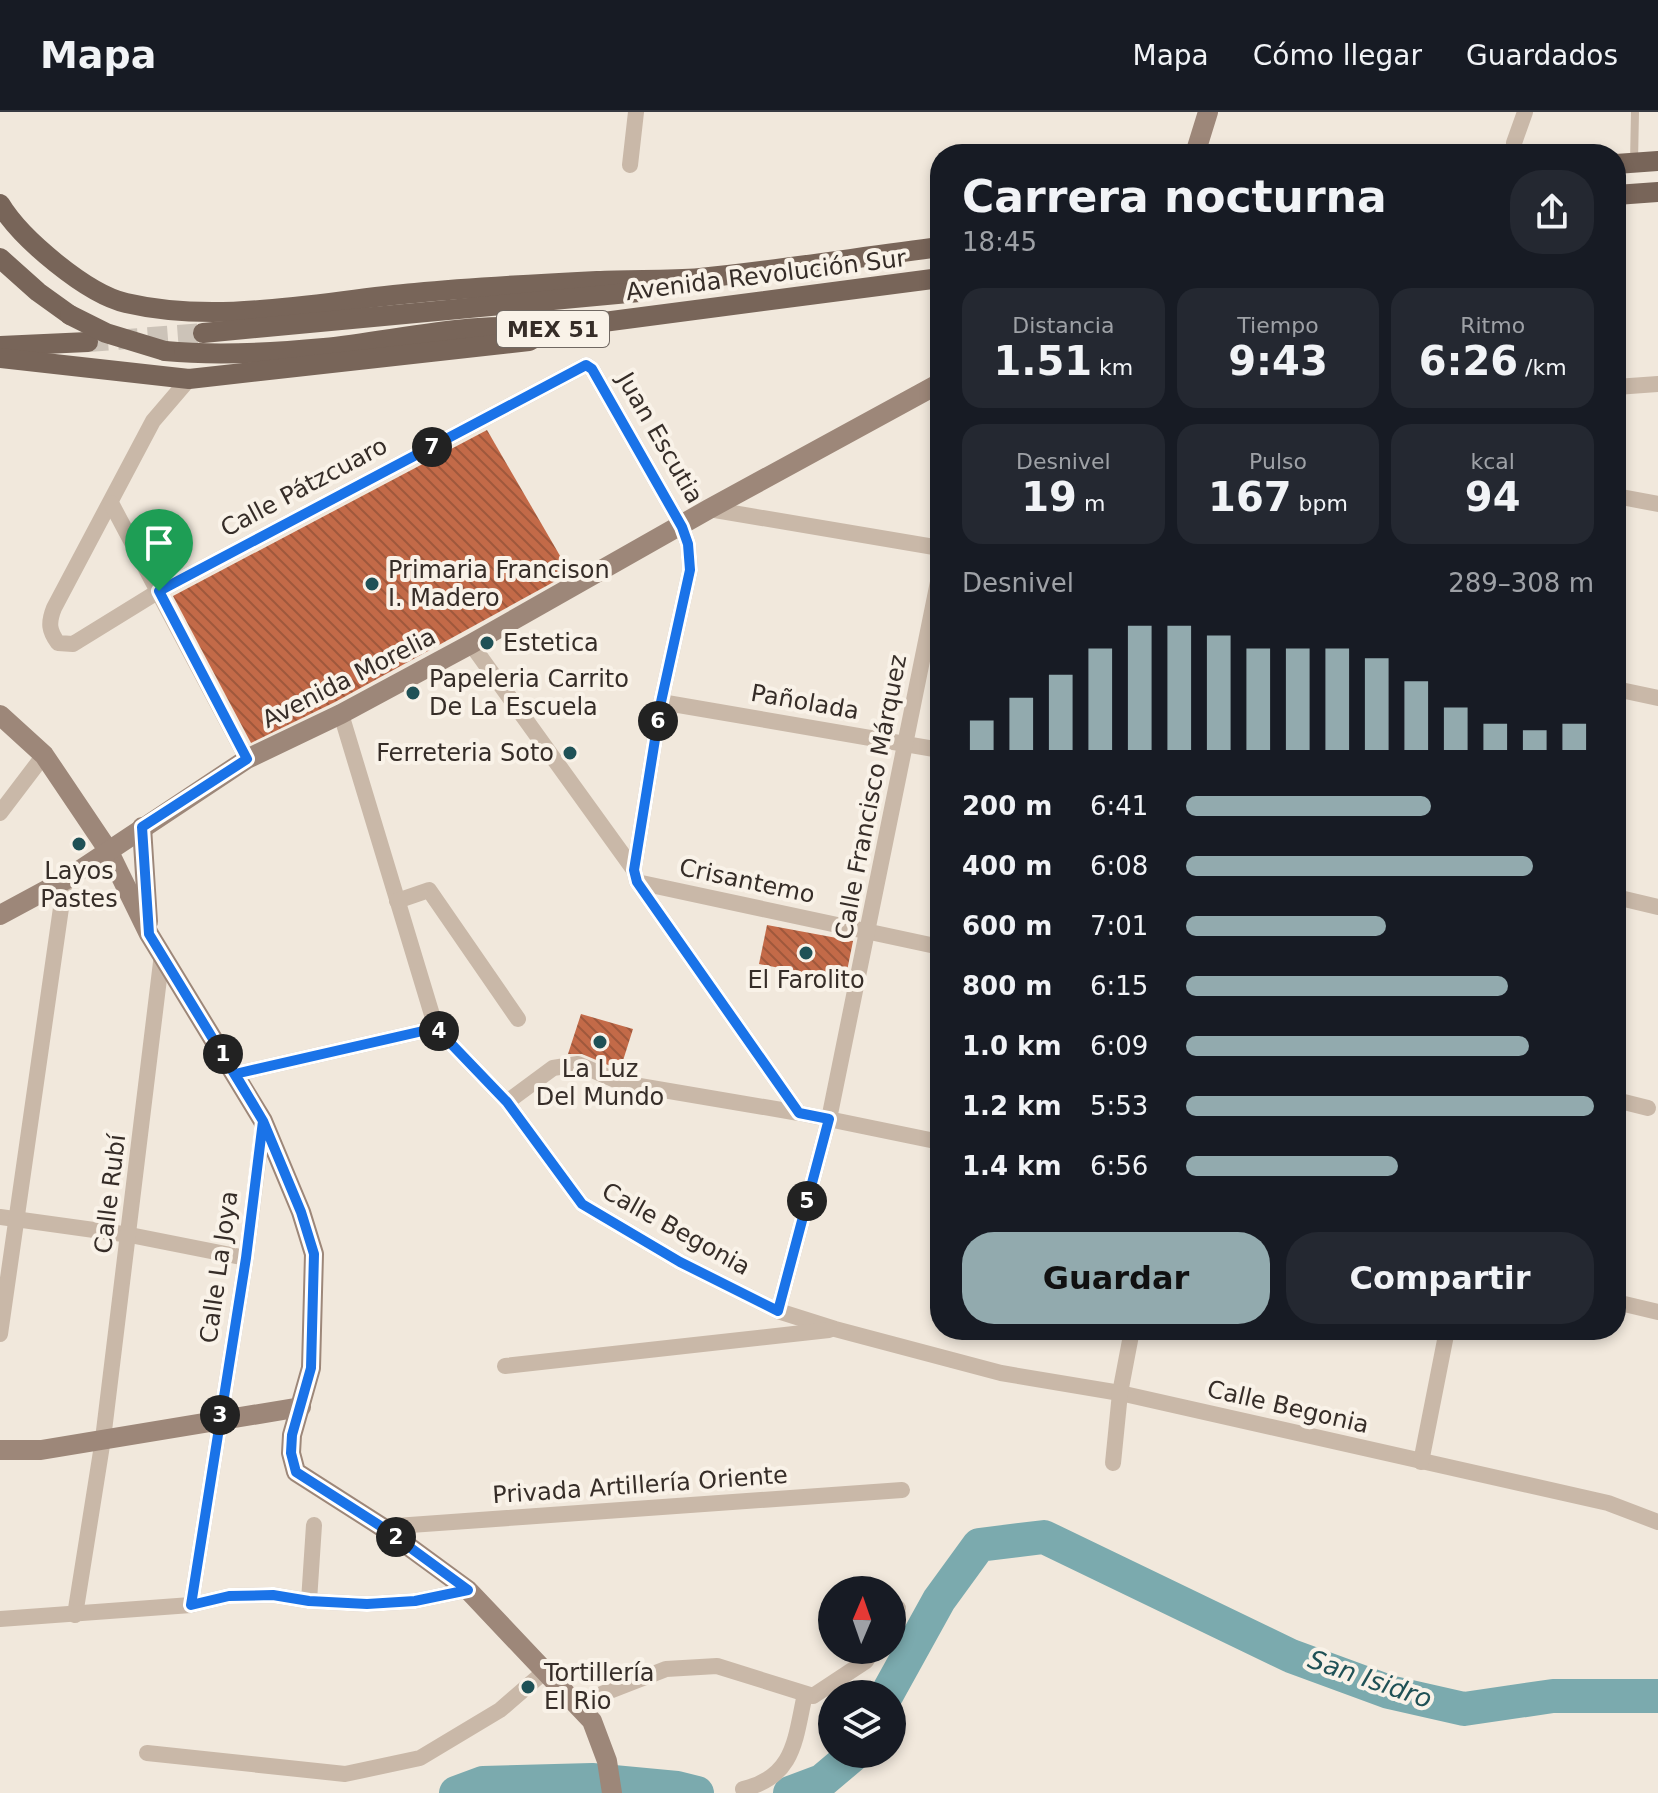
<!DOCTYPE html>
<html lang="es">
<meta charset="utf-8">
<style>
body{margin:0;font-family:"DejaVu Sans",sans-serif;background:#242831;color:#f1f3f6;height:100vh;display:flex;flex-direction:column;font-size:30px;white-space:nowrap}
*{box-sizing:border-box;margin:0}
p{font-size:26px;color:#9ea1a6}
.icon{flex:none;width:44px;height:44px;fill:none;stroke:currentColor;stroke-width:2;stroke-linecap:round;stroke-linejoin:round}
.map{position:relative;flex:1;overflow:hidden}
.panel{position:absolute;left:930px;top:32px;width:696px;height:1196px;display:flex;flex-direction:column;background:#171b24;border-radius:32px;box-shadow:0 4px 12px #0003}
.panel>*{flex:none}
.needle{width:52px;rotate:2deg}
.tools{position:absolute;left:818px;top:1464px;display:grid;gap:16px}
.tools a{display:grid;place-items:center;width:88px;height:88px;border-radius:50%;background:#171b24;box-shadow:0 4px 12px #0003;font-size:40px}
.pin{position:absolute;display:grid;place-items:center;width:68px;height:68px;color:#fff;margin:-82px -34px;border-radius:50% 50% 50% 0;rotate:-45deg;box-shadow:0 0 8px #0007}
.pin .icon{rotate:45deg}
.km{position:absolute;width:40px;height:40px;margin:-20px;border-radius:50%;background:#222;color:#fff;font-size:22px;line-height:40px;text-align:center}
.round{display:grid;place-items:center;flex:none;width:84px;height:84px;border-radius:32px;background:#242831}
.summary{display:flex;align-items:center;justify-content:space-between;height:136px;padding:0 32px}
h1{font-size:44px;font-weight:700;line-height:60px}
.figures{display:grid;grid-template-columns:repeat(3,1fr);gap:12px;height:136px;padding:8px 32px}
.figures div{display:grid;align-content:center;border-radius:20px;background:#242831;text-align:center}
.figures b{font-size:40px;font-weight:700}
.figures small{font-size:22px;font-weight:400}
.figures p{font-size:22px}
.chart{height:224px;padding:16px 32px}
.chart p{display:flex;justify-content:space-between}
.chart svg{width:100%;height:144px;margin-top:8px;stroke:#92aaae;stroke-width:6}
.button{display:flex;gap:16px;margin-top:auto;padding:16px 32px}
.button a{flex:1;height:92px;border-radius:32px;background:#92aaae;color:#111;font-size:32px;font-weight:700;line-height:92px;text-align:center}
.button a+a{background:#242831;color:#f1f3f6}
ul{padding:0 32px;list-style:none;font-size:26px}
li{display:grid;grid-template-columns:128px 96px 1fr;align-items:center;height:60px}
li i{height:20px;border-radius:10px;background:#92aaae}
header{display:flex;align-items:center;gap:48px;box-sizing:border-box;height:112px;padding:0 40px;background:#171b24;border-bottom:2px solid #363941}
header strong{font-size:38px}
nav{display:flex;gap:44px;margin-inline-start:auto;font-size:28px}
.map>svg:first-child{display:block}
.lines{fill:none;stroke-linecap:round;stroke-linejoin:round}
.river{stroke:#7baaae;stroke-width:34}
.building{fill:url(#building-back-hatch)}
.primary-tunnel{stroke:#ccc3b8;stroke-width:20;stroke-dasharray:20 10;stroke-linecap:butt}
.lane{stroke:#c9b8a8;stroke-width:8}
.street{stroke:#c9b8a8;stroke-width:16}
.secondary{stroke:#9d8779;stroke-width:20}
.primary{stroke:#786559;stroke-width:20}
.primary-bridge{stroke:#786559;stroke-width:20}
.route-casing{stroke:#fff;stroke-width:16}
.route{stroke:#1a73e8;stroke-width:10}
.poi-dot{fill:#1f5156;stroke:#f9f2e8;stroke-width:3}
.labels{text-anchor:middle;stroke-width:8;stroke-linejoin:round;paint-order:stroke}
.shield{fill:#f9f2e8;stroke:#706862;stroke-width:2}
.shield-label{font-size:22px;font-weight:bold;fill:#362d28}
.street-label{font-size:24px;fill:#362d28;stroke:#f9f2e8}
.poi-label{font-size:24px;fill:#362d28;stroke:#f9f2e8;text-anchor:start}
.water-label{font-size:26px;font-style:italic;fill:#1f5156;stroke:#f9f2e8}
</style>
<header>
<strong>Mapa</strong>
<nav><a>Mapa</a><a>Cómo llegar</a><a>Guardados</a></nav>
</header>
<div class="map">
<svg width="1658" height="1681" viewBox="0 0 1658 1681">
<defs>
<pattern id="building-back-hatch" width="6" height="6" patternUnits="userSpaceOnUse" patternTransform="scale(2)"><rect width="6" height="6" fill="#c36a48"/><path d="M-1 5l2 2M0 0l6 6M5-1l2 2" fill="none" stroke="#9f583c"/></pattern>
</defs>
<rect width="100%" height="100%" fill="#f1e8dc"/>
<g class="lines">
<g class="river">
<path d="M887 1582 939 1488 979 1433 1044 1425 1291 1544 1389 1580 1464 1597 1553 1584H1658"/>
<path d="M456 1681 483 1671 592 1668 677 1676 697 1681"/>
<path d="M790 1681 822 1669 854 1642"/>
</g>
</g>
<g class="building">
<path d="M487 318 570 461 335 590 251 631 173 484Z"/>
<path d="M767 813 853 829 845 869 759 852Z"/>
<path d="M581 902 633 917 620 958 582 942H568Z"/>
</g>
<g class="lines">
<path class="primary-tunnel" d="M88 230 203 221"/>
<path class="lane" d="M1634 50 1635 0"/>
<g class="street">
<path d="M1515 42 1514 31 1525 0"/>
<path d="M630 53 636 0"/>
<path d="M189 267 153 309 54 496C48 511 49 519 58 531L73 532 159 479 586 253 592 257 682 415 688 432 690 458 661 590 634 758"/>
<path d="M1616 275 1658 272"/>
<path d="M1616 384 1658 392"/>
<path d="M111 391 247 647"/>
<path d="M709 397 940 436"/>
<path d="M471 532 634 758 637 770 799 1001"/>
<path d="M1616 577 1658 586"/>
<path d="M661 590 940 638"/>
<path d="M341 602 436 916 507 990 582 1092 680 1150 778 1199 835 1217 1001 1261 1120 1281 1608 1391 1658 1410"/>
<path d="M0 701 44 643"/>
<path d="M637 770 940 835"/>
<path d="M1616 785 1658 795"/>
<path d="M397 789 429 778 518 907"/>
<path d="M235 962 436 916"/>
<path d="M1616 988 1648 996"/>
<path d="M507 990 553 956 578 952 622 971 799 1001 940 1030"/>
<path d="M0 1105 130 1123 246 1146"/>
<path d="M1616 1190 1658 1200"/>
<path d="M778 1199 829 1007 940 460"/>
<path d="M0 1222 65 768"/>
<path d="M505 1254 829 1218"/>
<path d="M1421 1350 1447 1218"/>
<path d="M1113 1351 1120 1281 1132 1218"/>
<path d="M382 1415 902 1378"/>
<path d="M309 1489 314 1413"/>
<path d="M191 1493 246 1146 263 1011"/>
<path d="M75 1503 103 1327 162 842"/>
<path d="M892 1506 898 1496"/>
<path d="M0 1507 191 1493 229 1484 273 1483 309 1489 367 1492 415 1489 468 1478"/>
<path d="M576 1592 666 1557 717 1554 813 1584 866 1549 873 1538"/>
<path d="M147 1641 345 1662 420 1646 500 1598 544 1560"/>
<path d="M743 1677C795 1665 795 1627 805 1582"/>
</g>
<g class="secondary">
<path d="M1195 42 1208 0"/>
<path d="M0 603 44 643 108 738 149 822 263 1009 301 1100 314 1142 311 1256 292 1323 291 1341 296 1360 382 1415 468 1478 592 1609 607 1649 612 1681"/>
<path d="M142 715 148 810"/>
<path d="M0 803 65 768 247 647 341 602 471 532 709 397 940 271"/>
<path d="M0 1338H41L301 1295"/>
</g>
<g class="primary">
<path d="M1616 52 1658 49"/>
<path d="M1616 83 1658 80"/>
<path d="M0 92C21 127 87 182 126 191 220 213 321 189 415 181 476 175 536 172 597 169 631 167 666 169 700 166 780 158 860 145 940 135"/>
<path d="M0 146 38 180 70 203"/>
<path d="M203 221 639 180"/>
<path d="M0 234 88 230"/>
<path d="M165 239C218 244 271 241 324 236 400 228 475 208 550 217L940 166"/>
<path d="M0 246 189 267 529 229 550 217"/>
</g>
<path class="primary-bridge" d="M70 203 106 221 165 239"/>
</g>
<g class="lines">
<defs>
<path id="route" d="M159 479 247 647 142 715 149 822 263 1009 301 1100 314 1142 311 1256 292 1323 291 1341 296 1360 382 1415 468 1478 415 1489 367 1492 309 1489 273 1483 229 1484 191 1493 246 1146 263 1009 235 962 436 916 507 990 582 1092 680 1150 778 1199 829 1007 799 1001 637 770 634 758 661 590 690 458 688 432 682 415 592 257 586 253 159 479"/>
</defs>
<use href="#route" class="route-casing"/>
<use href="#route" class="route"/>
</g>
<g class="poi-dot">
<circle cx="372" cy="472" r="8"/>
<circle cx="487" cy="531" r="8"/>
<circle cx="413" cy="581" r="8"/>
<circle cx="570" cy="641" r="8"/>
<circle cx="79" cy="732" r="8"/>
<circle cx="806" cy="841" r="8"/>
<circle cx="600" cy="930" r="8"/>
<circle cx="528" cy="1575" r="8"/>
</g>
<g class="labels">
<rect class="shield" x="497" y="199" width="112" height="36" rx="6"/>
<g class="shield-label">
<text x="553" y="225">MEX 51</text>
</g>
<g class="street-label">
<text transform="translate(766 163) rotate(-7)" y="8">Avenida Revolución Sur</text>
<text transform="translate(660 326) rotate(60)" y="8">Juan Escutia</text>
<text transform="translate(304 375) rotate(-28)" y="8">Calle Pátzcuaro</text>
<text transform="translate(349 566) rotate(-27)" y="8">Avenida Morelia</text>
<text transform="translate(805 590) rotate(10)" y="8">Pañolada</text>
<text transform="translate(871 685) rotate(-79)" y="8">Calle Francisco Márquez</text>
<text transform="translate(747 769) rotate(12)" y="8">Crisantemo</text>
<text transform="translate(110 1082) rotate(-83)" y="8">Calle Rubí</text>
<text transform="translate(676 1117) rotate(29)" y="8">Calle Begonia</text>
<text transform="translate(219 1155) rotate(-82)" y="8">Calle La Joya</text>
<text transform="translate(1288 1295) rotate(13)" y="8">Calle Begonia</text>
<text transform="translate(640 1373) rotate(-4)" y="8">Privada Artillería Oriente</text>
</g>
<g class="poi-label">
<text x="388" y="466">Primaria Francison<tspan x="388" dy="28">I. Madero</tspan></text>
<text x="503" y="539">Estetica</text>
<text x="429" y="575">Papeleria Carrito<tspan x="429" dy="28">De La Escuela</tspan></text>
<text x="554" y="649" text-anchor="end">Ferreteria Soto</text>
<text x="79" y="767" text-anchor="middle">Layos<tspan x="79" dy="28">Pastes</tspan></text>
<text x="806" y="876" text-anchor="middle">El Farolito</text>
<text x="600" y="965" text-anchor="middle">La Luz<tspan x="600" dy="28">Del Mundo</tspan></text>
<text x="544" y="1569">Tortillería<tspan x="544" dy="28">El Rio</tspan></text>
</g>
<g class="water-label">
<text transform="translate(1370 1567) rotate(19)" y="9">San Isidro</text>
</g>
</g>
</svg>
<div class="tools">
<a><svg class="needle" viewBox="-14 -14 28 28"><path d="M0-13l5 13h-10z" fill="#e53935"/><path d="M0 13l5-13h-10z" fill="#9ea1a6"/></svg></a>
<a><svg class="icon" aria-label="layers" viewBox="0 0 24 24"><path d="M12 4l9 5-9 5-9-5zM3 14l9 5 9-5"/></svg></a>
</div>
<div class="pin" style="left:159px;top:479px;background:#1e9e55"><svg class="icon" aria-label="arrive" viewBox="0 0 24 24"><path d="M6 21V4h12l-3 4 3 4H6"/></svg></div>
<b class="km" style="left:223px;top:942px">1</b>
<b class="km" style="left:396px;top:1425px">2</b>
<b class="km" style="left:220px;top:1303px">3</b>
<b class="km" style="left:439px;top:919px">4</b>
<b class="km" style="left:807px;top:1089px">5</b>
<b class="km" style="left:658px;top:609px">6</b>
<b class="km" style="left:432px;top:335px">7</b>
<section class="panel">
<div class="summary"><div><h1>Carrera nocturna</h1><p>18:45</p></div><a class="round"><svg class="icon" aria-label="share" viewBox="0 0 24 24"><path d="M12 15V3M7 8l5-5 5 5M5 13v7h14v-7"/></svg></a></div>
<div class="figures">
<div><p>Distancia</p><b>1.51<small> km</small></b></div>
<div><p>Tiempo</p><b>9:43</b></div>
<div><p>Ritmo</p><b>6:26<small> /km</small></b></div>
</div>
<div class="figures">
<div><p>Desnivel</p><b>19<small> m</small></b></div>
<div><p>Pulso</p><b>167<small> bpm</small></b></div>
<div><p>kcal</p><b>94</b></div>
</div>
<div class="chart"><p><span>Desnivel</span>289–308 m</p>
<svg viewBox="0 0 160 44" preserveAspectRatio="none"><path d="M5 44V35M15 44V28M25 44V21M35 44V13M45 44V6M55 44V6M65 44V9M75 44V13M85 44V13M95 44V13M105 44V16M115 44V23M125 44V31M135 44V36M145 44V38M155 44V36"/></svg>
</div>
<ul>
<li><b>200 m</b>6:41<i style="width:60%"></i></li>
<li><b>400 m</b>6:08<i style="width:85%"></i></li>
<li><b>600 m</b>7:01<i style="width:49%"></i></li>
<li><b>800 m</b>6:15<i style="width:79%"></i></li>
<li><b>1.0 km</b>6:09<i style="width:84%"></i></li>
<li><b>1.2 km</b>5:53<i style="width:100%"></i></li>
<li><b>1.4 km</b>6:56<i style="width:52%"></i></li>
</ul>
<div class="button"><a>Guardar</a><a>Compartir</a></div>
</section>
</div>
